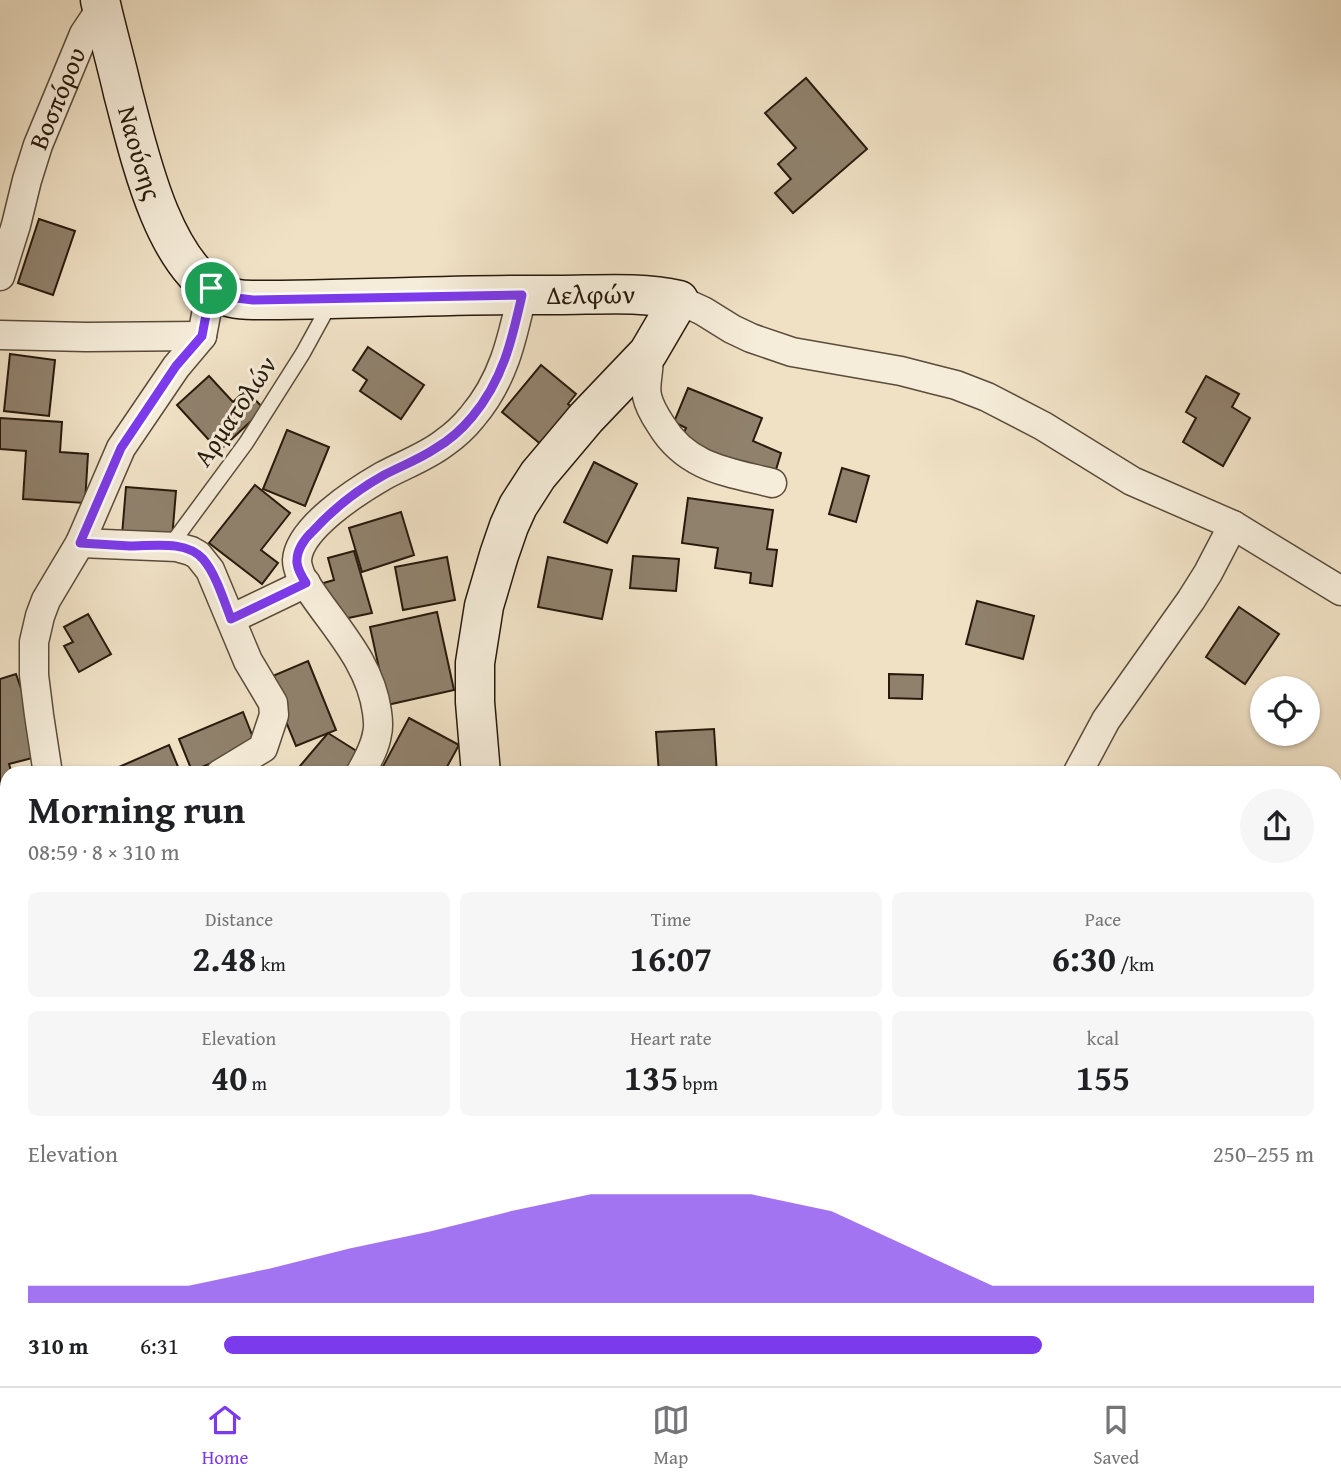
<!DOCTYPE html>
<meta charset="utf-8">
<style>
body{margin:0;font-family:"Gentium Book Plus",serif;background:#f6f6f6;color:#202124;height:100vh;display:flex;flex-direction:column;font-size:26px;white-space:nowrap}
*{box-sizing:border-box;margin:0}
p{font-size:23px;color:#757577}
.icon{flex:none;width:38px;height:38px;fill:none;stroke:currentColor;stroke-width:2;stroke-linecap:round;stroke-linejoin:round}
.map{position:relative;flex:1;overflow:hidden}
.details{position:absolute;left:0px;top:766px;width:1342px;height:620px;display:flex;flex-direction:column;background:#fff;border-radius:21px 21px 0 0;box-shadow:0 2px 5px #0004}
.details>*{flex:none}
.fabs{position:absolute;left:1250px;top:676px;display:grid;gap:14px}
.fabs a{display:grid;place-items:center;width:70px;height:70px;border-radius:50%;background:#fff;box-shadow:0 2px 5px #0004;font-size:35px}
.pin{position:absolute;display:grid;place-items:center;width:60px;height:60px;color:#fff;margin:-30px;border:4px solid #fff;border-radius:50%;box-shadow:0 2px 7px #0007}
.round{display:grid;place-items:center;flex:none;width:74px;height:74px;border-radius:37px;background:#f6f6f6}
.summary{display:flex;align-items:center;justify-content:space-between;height:119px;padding:0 28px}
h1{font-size:38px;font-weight:700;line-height:52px}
.figures{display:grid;grid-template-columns:repeat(3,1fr);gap:10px;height:119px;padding:7px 28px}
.figures div{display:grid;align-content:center;border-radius:10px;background:#f6f6f6;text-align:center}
.figures b{font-size:35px;font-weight:700}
.figures small{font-size:19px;font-weight:400}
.figures p{font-size:19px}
.chart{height:196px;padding:14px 28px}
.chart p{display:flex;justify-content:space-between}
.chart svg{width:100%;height:126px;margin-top:7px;fill:#7c3aed;opacity:.7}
ul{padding:0 28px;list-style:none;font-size:23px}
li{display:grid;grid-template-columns:112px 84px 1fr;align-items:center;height:52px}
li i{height:18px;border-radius:9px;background:#7c3aed}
.dock{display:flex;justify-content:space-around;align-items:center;height:98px;border-top:2px solid #e0e0e0;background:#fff;font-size:19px;color:#757577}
.dock a{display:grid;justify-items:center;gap:4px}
.dock .selected{color:#7c3aed}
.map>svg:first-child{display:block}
.building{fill:#90816c;stroke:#281a0c;stroke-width:2}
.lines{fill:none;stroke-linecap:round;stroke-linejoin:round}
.lane-casing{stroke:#5a4c3a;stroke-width:17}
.street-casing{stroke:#5a4c3a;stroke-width:31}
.secondary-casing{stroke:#281a0c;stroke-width:41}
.lane{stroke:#f5ecd9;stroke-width:14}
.street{stroke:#f5ecd9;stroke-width:28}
.secondary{stroke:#f5ecd9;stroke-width:38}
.route-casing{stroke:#fff;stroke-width:14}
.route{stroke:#7c3aed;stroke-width:9}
.labels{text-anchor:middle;stroke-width:6;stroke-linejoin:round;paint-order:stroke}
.street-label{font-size:26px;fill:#281a0c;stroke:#f5ecd9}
</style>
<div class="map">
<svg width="1341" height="1386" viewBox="0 0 1341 1386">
<rect width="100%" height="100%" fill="#f0e1c5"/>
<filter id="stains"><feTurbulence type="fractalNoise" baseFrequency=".00286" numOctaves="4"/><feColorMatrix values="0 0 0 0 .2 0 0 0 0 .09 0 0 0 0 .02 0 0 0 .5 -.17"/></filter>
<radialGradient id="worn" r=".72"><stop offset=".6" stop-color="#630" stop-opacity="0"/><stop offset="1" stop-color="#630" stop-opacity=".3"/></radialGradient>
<g class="building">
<path d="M806 78 867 149 793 213 775 193 791 179 778 164 796 148 765 113Z"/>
<path d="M39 219 75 231 53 295 18 283Z"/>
<path d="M368 347 424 385 401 419 360 391 367 380 353 370Z"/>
<path d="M10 354 55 360 49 416 4 411Z"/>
<path d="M541 365 576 394 568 404 580 413 549 451 502 412Z"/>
<path d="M209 376 233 402 246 390 264 409 219 451 177 405Z"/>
<path d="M1206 376 1239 394 1232 407 1250 418 1223 466 1183 442 1196 418 1186 412Z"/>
<path d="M688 388 762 418 753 441 781 453 772 483 680 441 686 428 674 422Z"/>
<path d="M0 418 62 422 60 452 88 454 85 503 23 499 26 451 0 449Z"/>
<path d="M287 430 329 447 305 506 263 489Z"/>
<path d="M594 462 637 484 607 543 564 522Z"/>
<path d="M842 468 869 476 856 522 829 514Z"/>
<path d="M255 485 290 513 261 550 278 563 262 584 209 543Z"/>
<path d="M126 487 176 491 172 539 122 535Z"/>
<path d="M688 498 773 510 767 549 777 550 772 586 750 583 751 573 715 568 718 548 682 543Z"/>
<path d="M401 512 414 555 362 572 349 528Z"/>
<path d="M354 551 372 613 334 621 320 584 334 580 328 558Z"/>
<path d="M633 556 679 559 676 591 630 588Z"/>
<path d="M447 557 455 600 403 610 395 567Z"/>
<path d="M548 557 612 570 602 619 538 607Z"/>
<path d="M977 601 1034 616 1023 659 966 644Z"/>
<path d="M1239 607 1279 634 1245 684 1206 657Z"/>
<path d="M437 612 454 690 387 705 370 627Z"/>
<path d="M88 614 111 654 79 672 64 646 73 642 64 627Z"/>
<path d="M308 661 336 730 296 746 268 678Z"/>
<path d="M16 674 44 755 9 764 12 774H7V805L0 808V679Z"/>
<path d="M889 674 923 675 922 699 889 698Z"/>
<path d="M243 712 256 745 192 771 179 739Z"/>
<path d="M409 718 459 745 443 774H384L380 772Z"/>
<path d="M714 729 717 774H659L656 732Z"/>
<path d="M328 733 366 757 354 774H307L308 772 300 766Z"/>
<path d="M169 745 181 774H103Z"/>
<path d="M2 924 7 930V959L0 965V926Z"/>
<path d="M7 974V1022L0 1014V980Z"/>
<path d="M7 1117V1173L1 1175 0 1120Z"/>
<path d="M0 1226 7 1240V1361L4 1362 0 1353Z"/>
<path d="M1341 1241V1275L1335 1278V1245Z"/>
<path d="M161 1379H228L226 1386H159Z"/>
<path d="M926 1379H991L985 1386H937Z"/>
</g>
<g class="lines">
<defs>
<g id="lane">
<path d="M170 546 246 443 303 353 331 302"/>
<path d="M1335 808 1341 811"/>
</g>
<g id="street">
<path id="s1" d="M0 276 16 225 27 180 38 145 84 34 102 7"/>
<path d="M679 300 703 311 732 329 751 338 792 352 901 371 932 379 956 385 987 397 1043 426 1132 481 1233 525 1341 591"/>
<path d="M0 335 86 337 202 336"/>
<path d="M648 353C651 368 644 382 647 396 649 406 655 416 661 425 687 468 728 472 772 483"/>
<path d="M80 543 177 547 191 551 198 555 210 570 248 661 273 703 274 715 263 748 220 774"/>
<path d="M231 619 306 583"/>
<path d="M48 774 39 715 34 675V642L40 616 46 600 80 543 121 448 176 367 202 336 211 288"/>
<path d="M360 774C367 761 375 748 377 734 379 727 378 719 377 712 370 658 327 620 301 576 299 571 297 566 297 560 299 528 357 491 383 476 403 465 426 457 444 443 454 436 464 427 472 417 503 381 512 340 522 295"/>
<path d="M1077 774 1106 720 1191 600 1208 573 1233 525"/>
<path d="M0 862 7 872"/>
<path d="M0 1070 7 1066"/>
<path d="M352 1379 360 1386"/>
<path d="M755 1379 757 1386"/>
<path d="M864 1379 869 1386"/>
<path d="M1047 1379 1049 1386"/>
<path d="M245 1386 247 1379"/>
</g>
<g id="secondary">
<path id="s2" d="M100 0C107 31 116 62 123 93 139 153 161 258 217 292 228 299 241 300 253 300 355 300 456 294 557 295 597 295 640 291 679 300L648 353 586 418 538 475 518 506 509 526 499 555 484 606 475 663V702L481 774"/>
<path d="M532 1386 544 1379"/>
</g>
</defs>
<use href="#lane" class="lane-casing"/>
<use href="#street" class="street-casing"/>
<use href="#secondary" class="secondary-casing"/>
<use href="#lane" class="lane"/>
<use href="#street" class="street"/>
<use href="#secondary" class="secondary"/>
</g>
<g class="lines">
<defs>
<path id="route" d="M211 288 228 297 253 300 522 295C512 340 503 380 472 417 462 429 450 440 436 448 420 459 401 466 384 475 357 490 334 508 313 531 304 539 296 551 297 563 298 570 302 577 306 583L231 619C224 601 216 574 203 559 186 540 153 546 130 546 113 545 97 544 80 543L121 448 176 366 202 336Z"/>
</defs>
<use href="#route" class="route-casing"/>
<use href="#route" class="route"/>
</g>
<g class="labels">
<g class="street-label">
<text dy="9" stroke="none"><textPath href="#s1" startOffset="187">Βοσπόρου</textPath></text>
<text dy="9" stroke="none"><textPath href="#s2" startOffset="158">Ναούσης</textPath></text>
<text dy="9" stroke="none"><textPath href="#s2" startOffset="696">Δελφών</textPath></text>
<text transform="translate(235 411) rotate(-56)" y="9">Αρματολών</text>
</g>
</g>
<rect width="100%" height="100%" filter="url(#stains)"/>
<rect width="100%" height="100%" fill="url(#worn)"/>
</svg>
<div class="fabs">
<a><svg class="icon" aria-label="locate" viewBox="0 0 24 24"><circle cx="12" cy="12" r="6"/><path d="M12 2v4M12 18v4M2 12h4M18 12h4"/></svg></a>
</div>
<div class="pin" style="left:211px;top:288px;background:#1e9e55"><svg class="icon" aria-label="arrive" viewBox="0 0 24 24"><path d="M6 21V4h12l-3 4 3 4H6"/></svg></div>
<section class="details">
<div class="summary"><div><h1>Morning run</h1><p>08:59 · 8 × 310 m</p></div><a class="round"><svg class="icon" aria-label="share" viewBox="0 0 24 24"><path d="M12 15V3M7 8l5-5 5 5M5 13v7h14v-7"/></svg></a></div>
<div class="figures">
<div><p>Distance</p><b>2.48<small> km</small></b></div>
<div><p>Time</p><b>16:07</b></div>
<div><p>Pace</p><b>6:30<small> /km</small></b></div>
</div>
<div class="figures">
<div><p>Elevation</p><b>40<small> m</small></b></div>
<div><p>Heart rate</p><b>135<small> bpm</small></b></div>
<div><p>kcal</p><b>155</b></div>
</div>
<div class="chart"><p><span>Elevation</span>250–255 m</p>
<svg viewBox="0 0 160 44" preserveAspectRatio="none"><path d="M0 44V38L10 38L20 38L30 32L40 25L50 19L60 12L70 6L80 6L90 6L100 12L110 25L120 38L130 38L140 38L150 38L160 38V44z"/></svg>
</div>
<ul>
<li><b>310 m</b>6:31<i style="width:75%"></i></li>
</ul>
</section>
</div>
<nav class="dock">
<a class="selected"><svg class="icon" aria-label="home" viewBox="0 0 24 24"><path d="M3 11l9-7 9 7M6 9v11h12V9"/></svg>Home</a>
<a><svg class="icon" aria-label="map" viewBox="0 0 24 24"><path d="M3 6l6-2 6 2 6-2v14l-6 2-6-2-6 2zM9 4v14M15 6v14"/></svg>Map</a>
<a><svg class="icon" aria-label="saved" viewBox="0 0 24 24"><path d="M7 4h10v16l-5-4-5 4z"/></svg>Saved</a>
</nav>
